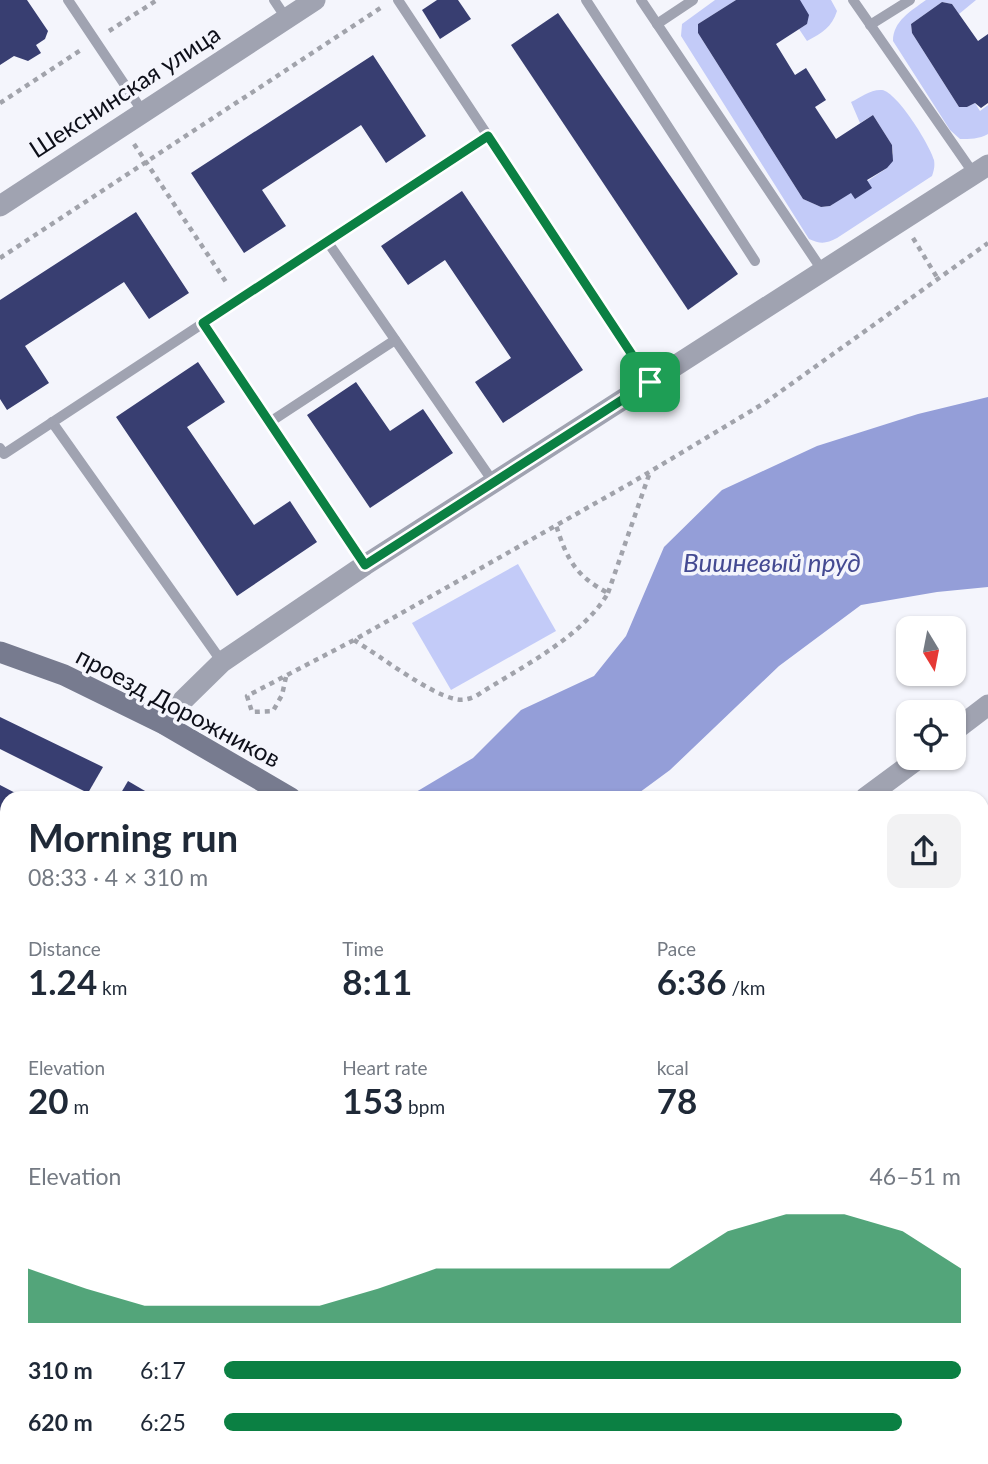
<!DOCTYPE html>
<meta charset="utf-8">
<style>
body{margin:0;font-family:Lato,sans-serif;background:#f2f2f3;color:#1f2937;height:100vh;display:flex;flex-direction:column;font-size:26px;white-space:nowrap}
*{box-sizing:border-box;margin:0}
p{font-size:23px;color:#747a83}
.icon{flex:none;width:38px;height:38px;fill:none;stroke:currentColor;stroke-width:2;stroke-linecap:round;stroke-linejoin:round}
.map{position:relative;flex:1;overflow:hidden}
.sheet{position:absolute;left:0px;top:791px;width:989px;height:674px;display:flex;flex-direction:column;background:#fff;border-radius:21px 21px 0 0;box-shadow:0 2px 5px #0004}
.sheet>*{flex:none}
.needle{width:46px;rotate:170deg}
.buttons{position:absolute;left:896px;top:616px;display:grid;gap:14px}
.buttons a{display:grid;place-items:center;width:70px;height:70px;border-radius:14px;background:#fff;box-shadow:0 2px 5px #0004;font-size:35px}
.pin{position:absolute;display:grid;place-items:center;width:60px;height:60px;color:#fff;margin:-30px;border-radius:14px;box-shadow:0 4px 10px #0006}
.round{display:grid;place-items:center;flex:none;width:74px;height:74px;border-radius:14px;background:#f2f2f3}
.headline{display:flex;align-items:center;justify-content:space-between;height:119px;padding:0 28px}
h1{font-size:38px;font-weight:700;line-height:52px}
.metrics{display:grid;grid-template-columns:repeat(3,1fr);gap:10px;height:119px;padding:7px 28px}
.metrics div{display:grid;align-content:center}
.metrics b{font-size:35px;font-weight:700}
.metrics small{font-size:19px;font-weight:400}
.metrics p{font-size:19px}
.chart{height:196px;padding:14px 28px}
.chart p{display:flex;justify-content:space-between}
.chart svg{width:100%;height:126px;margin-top:7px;fill:#0b8043;opacity:.7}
ul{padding:0 28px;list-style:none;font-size:23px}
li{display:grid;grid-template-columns:112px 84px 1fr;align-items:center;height:52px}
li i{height:18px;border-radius:9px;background:#0b8043}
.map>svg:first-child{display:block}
.green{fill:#c3cbf8}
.water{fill:#949ed8}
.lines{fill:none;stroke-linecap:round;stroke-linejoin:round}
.river{stroke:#949ed8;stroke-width:49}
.building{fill:#383e71}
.path{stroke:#a1a3ab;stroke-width:4.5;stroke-dasharray:5 5;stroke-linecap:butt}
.service{stroke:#a0a3b1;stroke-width:10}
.minor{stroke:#a0a3b1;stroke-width:21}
.secondary{stroke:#777b8f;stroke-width:21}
.rail-casing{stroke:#595a63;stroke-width:8}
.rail{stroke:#f4f5fc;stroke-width:5;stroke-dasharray:16;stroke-linecap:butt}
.route-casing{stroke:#fff;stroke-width:14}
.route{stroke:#0b8043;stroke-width:9}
.labels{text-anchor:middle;stroke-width:7;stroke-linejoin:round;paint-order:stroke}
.street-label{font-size:24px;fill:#0d0f19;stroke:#f4f5fc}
.water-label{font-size:26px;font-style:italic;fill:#444a92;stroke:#f4f5fc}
</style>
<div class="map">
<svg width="988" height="1464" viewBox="0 0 988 1464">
<rect width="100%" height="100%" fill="#f4f5fc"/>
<g class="green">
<path d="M715 0H736L698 24V33L803 199 821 207 830 206 887 168 893 153 892 145 873 115 860 123 851 102C860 98 871 89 882 90 897 92 930 145 934 160 935 166 934 170 932 176L837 238C826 244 820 244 809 239L681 36 682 24Z"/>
<path d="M800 0H831L837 11C832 27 822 33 807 41L799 29 807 24Z"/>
<path d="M926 0H976L959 14 952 4 942 2 911 24 912 33 959 107H967L975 103 980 111 988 105V134C979 139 970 139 960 139L950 130 893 41C893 21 911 11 926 0Z"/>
<path d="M518 564 556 631 451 690 412 623Z"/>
<path d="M7 1057V1127L0 1126V1061Z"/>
</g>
<path class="water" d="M988 397V587L937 592 861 605 779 666 670 770 632 798H417L416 792 473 758 521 710 594 676 626 636 664 547 722 490 817 446 918 414Z"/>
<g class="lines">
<path class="river" d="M0 1084H7"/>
</g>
<g class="building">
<path d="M0 0H27L48 31 45 39 36 45 41 53 28 61 14 56 0 65Z"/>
<path d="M437 0H458L471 19 440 39 422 10Z"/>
<path d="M736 0H800L809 15 807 24 776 44 795 75 806 68 826 100 815 107 836 139 873 115 892 145 893 161 887 168 867 180 872 188 855 199 851 193 830 206 821 207 803 199 698 33V24Z"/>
<path d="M942 2 952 4 978 41 988 34V103L981 108 975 103 967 107H959L912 33 911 24Z"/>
<path d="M558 13 738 274 688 310 511 45Z"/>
<path d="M373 55 426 136 386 163 361 125 262 190 286 226 244 253 191 173Z"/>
<path d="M462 191 583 370 503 423 475 382 511 358 445 260 408 285 381 246Z"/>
<path d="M136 212 189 293 149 319 124 282 25 346 49 383 7 410 0 399V300Z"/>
<path d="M198 362 225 402 187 427 254 525 290 501 317 542 237 596 116 417Z"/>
<path d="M356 382 390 431 423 409 453 453 370 508 307 415Z"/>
<path d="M0 717 103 767 88 793 0 749Z"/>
<path d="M128 781 157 798H118Z"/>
<path d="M0 785 25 798H7V846L0 843Z"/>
<path d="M0 882 7 886V920L0 918Z"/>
<path d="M7 951V975L0 976V952Z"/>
<path d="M982 1013 988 1021V1067L982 1072Z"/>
<path d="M982 1415 988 1421V1463L982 1457Z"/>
<path d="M340 1458H385L392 1464H348Z"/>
<path d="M437 1458H523L530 1464H444Z"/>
<path d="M562 1458H641L648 1464H569Z"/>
<path d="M688 1458H796L803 1464H695Z"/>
<path d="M865 1458H951L957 1464H872Z"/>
</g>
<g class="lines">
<g class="path">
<path d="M109 31 157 0"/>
<path d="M0 103 81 50"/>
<path d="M134 144 228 285"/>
<path d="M913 238 938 279"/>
<path d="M0 258 382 7"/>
<path d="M608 593 650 472"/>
<path d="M354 640C380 656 428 693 455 699 463 701 469 699 476 696 519 668 582 638 608 593 576 576 567 560 556 525"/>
<path d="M286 677 282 695 273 711 252 712 247 696 354 640 631 483 766 402 988 243"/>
</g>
<g class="service">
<path d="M68 0 143 112"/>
<path d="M274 0 286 18"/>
<path d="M398 0 488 136"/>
<path d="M586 0 755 261"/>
<path d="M641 0 822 270"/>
<path d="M853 0 974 174"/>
<path d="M657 24 693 0"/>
<path d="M870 25 910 0"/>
<path d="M327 241 494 483"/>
<path d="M203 323 365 565"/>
<path d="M52 422 222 662"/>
<path d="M270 422 395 340"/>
<path d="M0 448 4 454 488 136 651 382"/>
<path d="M0 1443 7 1447"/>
<path d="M30 1458 43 1464"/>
</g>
<g class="minor">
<path d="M0 206 315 0"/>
<path d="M164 724 174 709 222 662 365 565 988 165"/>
<path d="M954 731 988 705"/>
<path d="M865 798 919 758"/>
<path d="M982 1155 988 1150"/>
</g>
<g class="secondary">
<path d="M0 652 64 675 162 723 291 798"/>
<path d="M982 1310 988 1317"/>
</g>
<defs>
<g id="rail">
<path d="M0 1233 7 1239"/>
<path d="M0 1258 7 1263"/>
<path d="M0 1302 7 1308"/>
<path d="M187 1458 194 1464"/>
<path d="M230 1458 237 1464"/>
<path d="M257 1458 264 1464"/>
</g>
</defs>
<use href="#rail" class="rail-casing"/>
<use href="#rail" class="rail"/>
</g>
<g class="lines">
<defs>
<path id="route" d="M488 136 650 382 365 565 203 323Z"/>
</defs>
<use href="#route" class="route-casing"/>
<use href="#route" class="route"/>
</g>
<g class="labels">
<g class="street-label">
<text transform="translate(125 92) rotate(-33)" y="8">Шекснинская улица</text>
<text transform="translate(178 708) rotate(28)" y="8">проезд Дорожников</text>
</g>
<g class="water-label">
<text x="772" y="572">Вишневый пруд</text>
</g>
</g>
</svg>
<div class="buttons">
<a><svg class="needle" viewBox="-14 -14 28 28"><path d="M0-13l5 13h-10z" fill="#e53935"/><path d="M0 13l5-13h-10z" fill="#747a83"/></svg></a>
<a><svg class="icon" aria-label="locate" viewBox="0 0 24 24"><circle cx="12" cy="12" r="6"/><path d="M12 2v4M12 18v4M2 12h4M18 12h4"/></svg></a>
</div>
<div class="pin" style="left:650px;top:382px;background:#1e9e55"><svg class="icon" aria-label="arrive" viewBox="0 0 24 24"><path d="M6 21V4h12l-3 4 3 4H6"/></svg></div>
<section class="sheet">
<div class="headline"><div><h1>Morning run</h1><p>08:33 · 4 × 310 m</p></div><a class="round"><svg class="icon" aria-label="share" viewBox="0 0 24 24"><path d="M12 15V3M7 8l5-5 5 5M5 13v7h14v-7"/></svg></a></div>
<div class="metrics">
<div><p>Distance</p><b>1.24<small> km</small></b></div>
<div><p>Time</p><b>8:11</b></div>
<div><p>Pace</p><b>6:36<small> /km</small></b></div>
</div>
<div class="metrics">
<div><p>Elevation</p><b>20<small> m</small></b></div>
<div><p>Heart rate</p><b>153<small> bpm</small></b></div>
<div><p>kcal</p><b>78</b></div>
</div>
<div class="chart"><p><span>Elevation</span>46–51 m</p>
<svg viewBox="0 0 160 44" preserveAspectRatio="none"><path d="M0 44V25L10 32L20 38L30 38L40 38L50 38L60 32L70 25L80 25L90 25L100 25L110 25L120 12L130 6L140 6L150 12L160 25V44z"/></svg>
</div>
<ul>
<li><b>310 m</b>6:17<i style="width:100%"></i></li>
<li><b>620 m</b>6:25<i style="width:92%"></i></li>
</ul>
</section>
</div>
